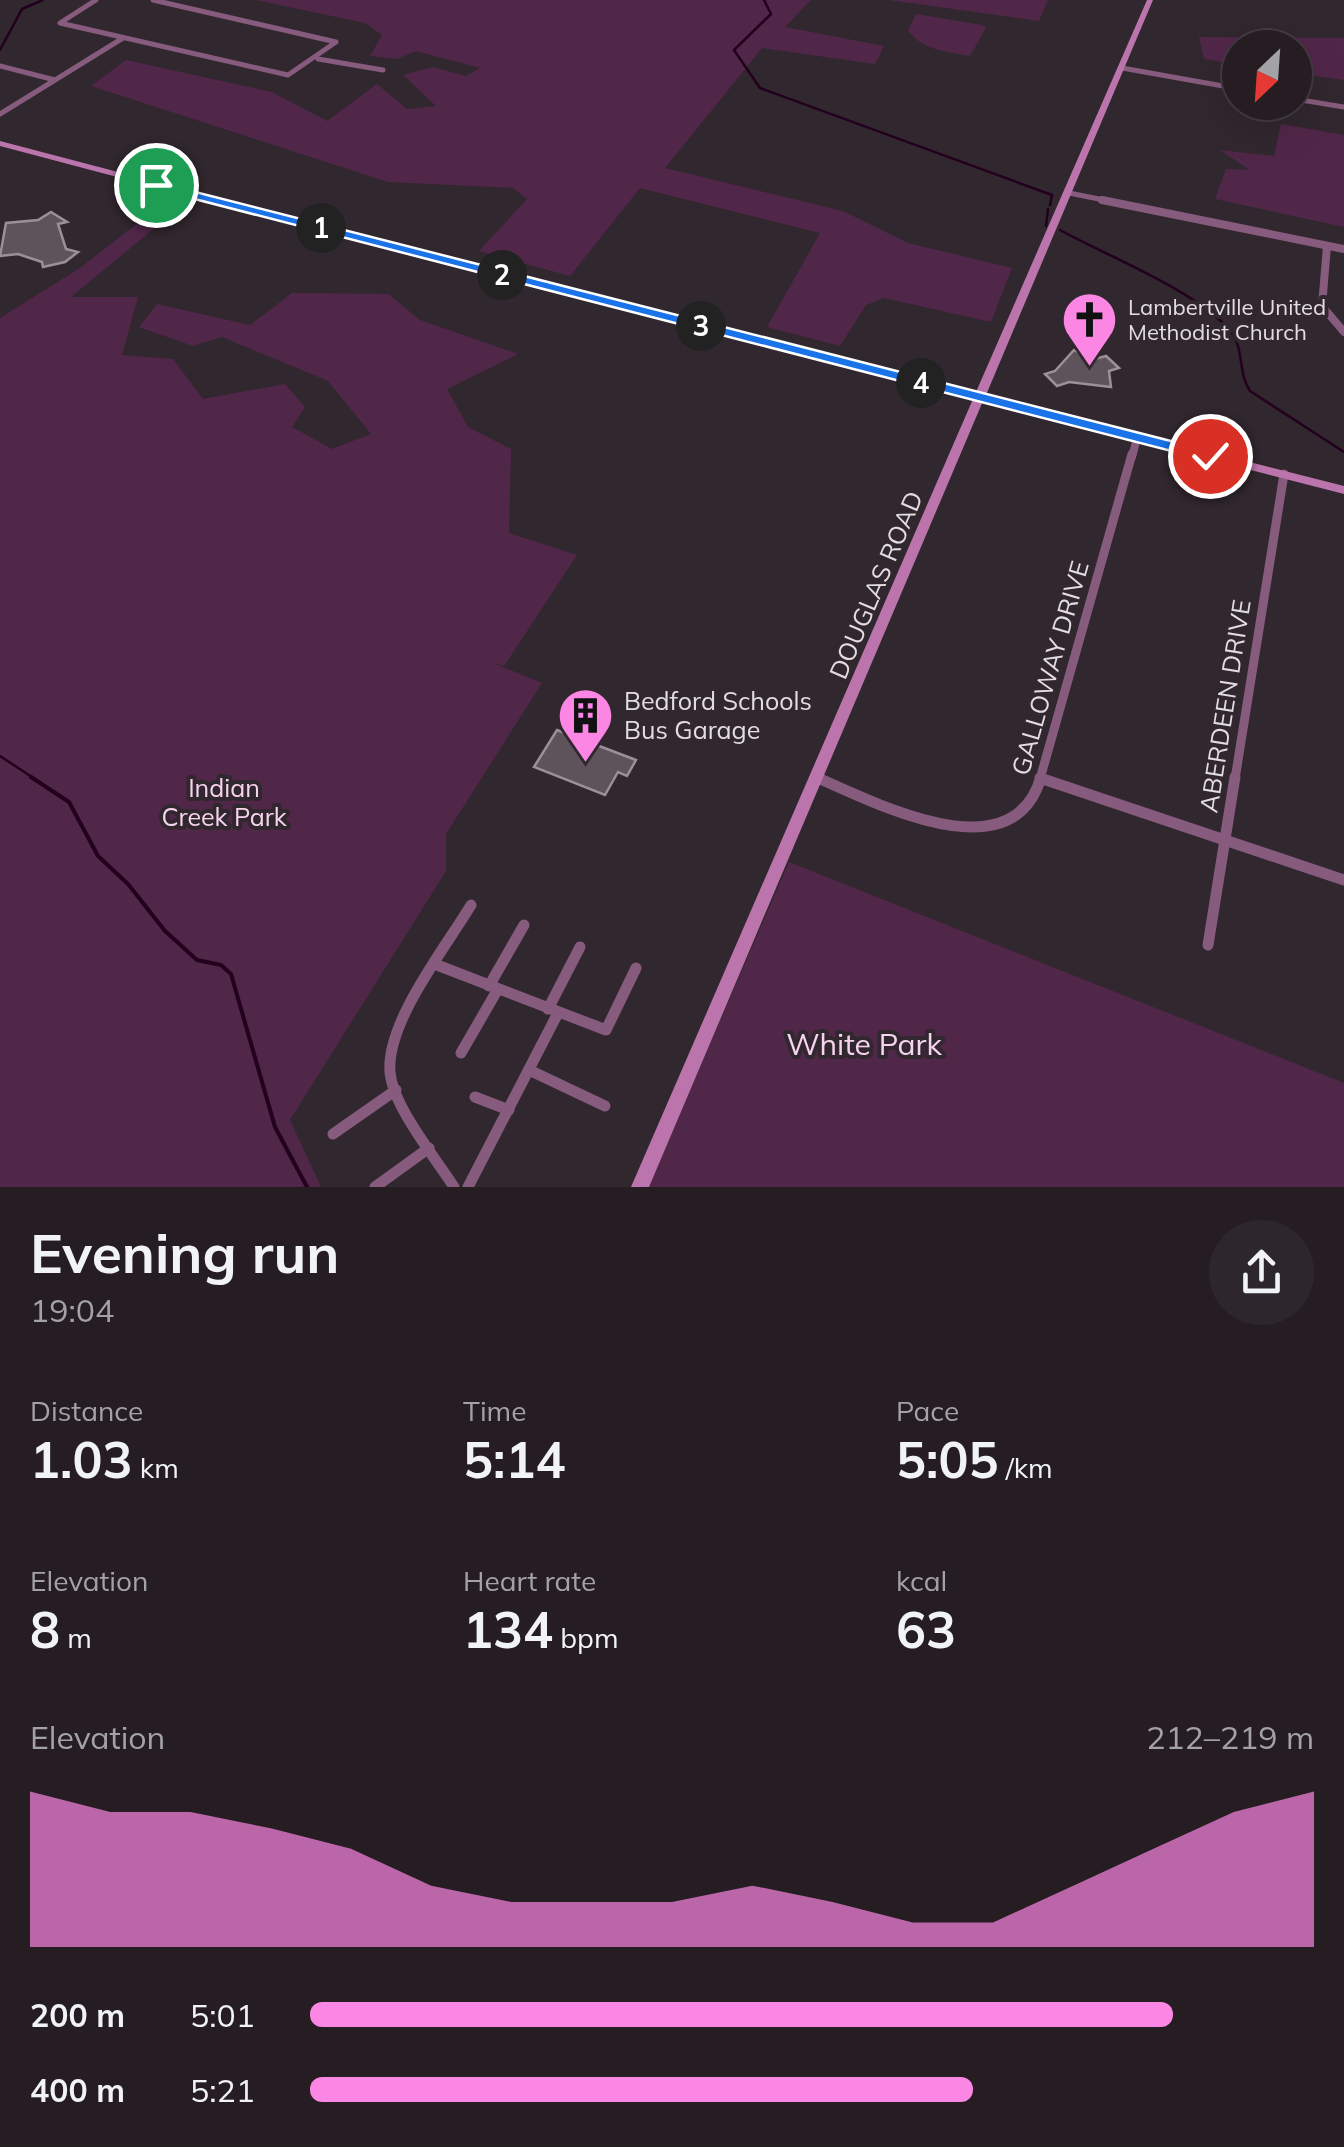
<!DOCTYPE html>
<meta charset="utf-8">
<style>
body{margin:0;font-family:Mulish,sans-serif;background:#2d262a;color:#f1f3f6;height:100vh;display:flex;flex-direction:column;font-size:38px;white-space:nowrap}
*{box-sizing:border-box;margin:0}
p{font-size:32px;color:#a3a2a5}
.icon{flex:none;width:55px;height:55px;fill:none;stroke:currentColor;stroke-width:2;stroke-linecap:round;stroke-linejoin:round}
.map{position:relative;height:1187px;overflow:hidden}
.drawer{display:flex;flex-direction:column;background:#251d22;flex:1}
.drawer>*{flex:none}
.needle{width:65px;rotate:205deg}
.tools{position:absolute;left:1222px;top:30px;display:grid;gap:20px}
.tools a{display:grid;place-items:center;width:90px;height:90px;border-radius:50%;background:#251d22;box-shadow:0 10px 40px #0002,0 0 0 2px #423b40;font-size:50px}
.pin{position:absolute;display:grid;place-items:center;width:85px;height:85px;color:#fff;margin:-42px;border:5px solid #fff;border-radius:50%;box-shadow:0 2px 10px #0007}
.km{position:absolute;width:50px;height:50px;margin:-25px;border-radius:50%;background:#222;color:#fff;font-size:28px;line-height:50px;text-align:center}
.round{display:grid;place-items:center;flex:none;width:105px;height:105px;border-radius:52px;background:#2d262a}
.overview{display:flex;align-items:center;justify-content:space-between;height:170px;padding:0 30px}
h1{font-size:55px;font-weight:700;line-height:75px}
.figures{display:grid;grid-template-columns:repeat(3,1fr);gap:15px;height:170px;padding:10px 30px}
.figures div{display:grid;align-content:center}
.figures b{font-size:50px;font-weight:700}
.figures small{font-size:28px;font-weight:400}
.figures p{font-size:28px}
.chart{height:280px;padding:20px 30px}
.chart p{display:flex;justify-content:space-between}
.chart svg{width:100%;height:180px;margin-top:10px;fill:#fc86e4;opacity:.7}
ul{padding:0 30px;list-style:none;font-size:32px}
li{display:grid;grid-template-columns:160px 120px 1fr;align-items:center;height:75px}
li i{height:25px;border-radius:12px;background:#fc86e4}
.map>svg:first-child{display:block}
.green{fill:#512749}
.lines{fill:none;stroke-linecap:round;stroke-linejoin:round}
.stream-far1{stroke:#23001d;stroke-width:2.5}
.stream{stroke:#23001d;stroke-width:4}
.building{fill:#5e535b;stroke:#9b8f98;stroke-width:2.5}
.street-far3{stroke:#875b7d;stroke-width:5}
.street-far2{stroke:#875b7d;stroke-width:8}
.street-far1{stroke:#875b7d;stroke-width:9}
.street{stroke:#875b7d;stroke-width:11}
.secondary{fill:#bb75ac;fill-rule:evenodd}
.route{fill:#1a73e8;stroke:#fff;stroke-width:2.5}
.labels{text-anchor:middle;stroke-width:8;stroke-linejoin:round;paint-order:stroke}
.far-poi-label{font-size:22px;fill:#e3dde1;stroke:#31272e;text-anchor:start}
.street-label{font-size:25px;fill:#e3dde1;stroke:#31272e}
.poi-label{font-size:25px;fill:#e3dde1;stroke:#31272e;text-anchor:start}
.park-label{font-size:25px;fill:#f8d3ee;stroke:#31272e}
.near-park-label{font-size:30px;fill:#f8d3ee;stroke:#31272e}
</style>
<div class="map">
<svg width="1344" height="1187" viewBox="0 0 1344 1187">
<rect width="100%" height="100%" fill="#31272e"/>
<g class="green">
<path d="M256 0H811L785 27 884 46 875 64 762 48 665 168 843 211 908 243 1012 268 991 322 884 298 866 305 840 346 767 327 820 233 640 188 570 276 479 251 527 199 513 188 388 182 91 86 126 60 272 92 327 121 377 84 407 109 436 106 403 75 433 67 466 76 480 68 416 51 397 59 370 56 382 35 365 23Z"/>
<path d="M889 0H1048L1039 21Z"/>
<path d="M916 14 982 25 986 28 970 56C947 52 923 50 908 31Z"/>
<path d="M1199 37 1344 38V80L1295 73V48H1240V65L1204 59Z"/>
<path d="M1281 124 1344 135V227L1215 199 1226 169 1250 170 1220 150 1274 156Z"/>
<path d="M162 204 174 212 71 297H138L122 355 173 359 203 399 285 384 305 407 292 427 332 449 371 434 328 381 222 337 193 346 139 327 157 304 250 325 292 293 388 294 420 320 518 354 447 389 468 427 511 449 509 533 577 555 504 666 493 663 542 683 446 834V871L290 1120 321 1187H0V318L80 268Z"/>
<path d="M789 862 1344 1083V1187H648Z"/>
</g>
<g class="lines">
<g class="stream-far1">
<path d="M764 0 771 14 734 50 760 88 1052 195 1050 205"/>
<path d="M0 50 22 9 43 0"/>
<path d="M1046 226 1048 209"/>
<path d="M1060 230C1105 255 1202 293 1232 333 1244 350 1238 373 1250 391L1344 452"/>
<path d="M0 756 35 779"/>
</g>
<path class="stream" d="M31 777 69 802 98 856 128 884 165 931 197 960 221 965 231 974 275 1127 307 1187"/>
</g>
<g class="building">
<path d="M51 212 67 222 58 224 66 249 78 252 65 262 43 267 42 262 18 254 0 256 6 223 38 220Z"/>
<path d="M1074 350 1095 359 1106 356 1119 368 1109 371 1111 387 1069 382 1057 386 1045 374 1055 371Z"/>
<path d="M557 730 636 760 627 776 618 772 605 795 534 767Z"/>
</g>
<g class="lines">
<g class="street-far3">
<path d="M96 0 60 23 288 75 336 42 153 0"/>
<path d="M318 59 383 70"/>
<path d="M0 66 55 80"/>
<path d="M1122 68 1240 89"/>
<path d="M1295 99 1344 107"/>
<path d="M0 114 123 38"/>
<path d="M1069 193 1114 202"/>
</g>
<g class="street-far2">
<path d="M1102 200 1344 249"/>
<path d="M1327 246 1322 306 1344 332"/>
<path d="M1132 457 1137 438"/>
</g>
<g class="street-far1">
<path d="M818 778 821 779"/>
<path d="M1040 778 1044 779"/>
<path d="M1040 779 1132 454"/>
<path d="M1235 779 1284 474"/>
</g>
<g class="street">
<path d="M818 778C876 803 1013 875 1041 777"/>
<path d="M1040 778 1344 880"/>
<path d="M1208 945 1235 777"/>
<path d="M437 965 606 1030 636 968"/>
<path d="M489 986 524 925"/>
<path d="M548 1009 580 947"/>
<path d="M461 1053 498 989"/>
<path d="M529 1070 605 1106"/>
<path d="M475 1097 509 1110"/>
<path d="M333 1134 396 1090"/>
<path d="M375 1187 429 1148"/>
<path d="M454 1187C435 1157 393 1107 390 1072 386 1022 446 947 471 905"/>
<path d="M468 1187 558 1013"/>
</g>
<path class="secondary" d="M1147 0H1153L986 395 1344 486V494L983 401 649 1187H631L973 399 355 240 0 146V141L361 236 976 392Z"/>
</g>
<path class="route" d="M156 182 1210 451 1218 456 1210 461 152 188Z"/>
<defs>
<symbol id="church-pin" viewBox="-11 -11 22 30"><path d="M0 17L-7.5 6A9.5 9.5 0 1 1 7.5 6Z" fill="#fc86e4" stroke="#31272e"/><path d="M-1.2-6h2.4v3.5h3.3v2.4h-3.3V6h-2.4V-.1h-3.3v-2.4h3.3Z" fill="#111"/></symbol>
<symbol id="building-pin" viewBox="-11 -11 22 30"><path d="M0 17L-7.5 6A9.5 9.5 0 1 1 7.5 6Z" fill="#fc86e4" stroke="#31272e"/><path d="M-4-6H4V6H1V3H-1V6H-4ZM-2.5-4.3h1.7v1.8h-1.7ZM.8-4.3h1.7v1.8H.8ZM-2.5-1h1.7V.8h-1.7ZM.8-1h1.7V.8H.8Z" fill="#111"/></symbol>
</defs>
<g fill-rule="evenodd">
<use href="#church-pin" x="1058" y="288" width="63" height="86"/>
<use href="#building-pin" x="554" y="684" width="63" height="86"/>
</g>
<g class="labels">
<g class="far-poi-label">
<text x="1128" y="315">Lambertville United<tspan x="1128" dy="25">Methodist Church</tspan></text>
</g>
<g class="street-label">
<text transform="translate(876 585) rotate(-67)" y="9">DOUGLAS ROAD</text>
<text transform="translate(1050 668) rotate(-74)" y="9">GALLOWAY DRIVE</text>
<text transform="translate(1225 706) rotate(-81)" y="9">ABERDEEN DRIVE</text>
</g>
<g class="poi-label">
<text x="624" y="710">Bedford Schools<tspan x="624" dy="29">Bus Garage</tspan></text>
</g>
<g class="park-label">
<text x="224" y="797">Indian<tspan x="224" dy="29">Creek Park</tspan></text>
</g>
<g class="near-park-label">
<text x="864" y="1055">White Park</text>
</g>
</g>
</svg>
<div class="tools">
<a><svg class="needle" viewBox="-14 -14 28 28"><path d="M0-13l5 13h-10z" fill="#e53935"/><path d="M0 13l5-13h-10z" fill="#a3a2a5"/></svg></a>
</div>
<div class="pin" style="left:156px;top:185px;background:#1e9e55"><svg class="icon" aria-label="arrive" viewBox="0 0 24 24"><path d="M6 21V4h12l-3 4 3 4H6"/></svg></div>
<div class="pin" style="left:1210px;top:456px;background:#d93025"><svg class="icon" aria-label="check" viewBox="0 0 24 24"><path d="M5 12l5 5 9-10"/></svg></div>
<b class="km" style="left:321px;top:228px">1</b>
<b class="km" style="left:502px;top:275px">2</b>
<b class="km" style="left:701px;top:326px">3</b>
<b class="km" style="left:921px;top:383px">4</b>
</div>
<section class="drawer">
<div class="overview"><div><h1>Evening run</h1><p>19:04</p></div><a class="round"><svg class="icon" aria-label="share" viewBox="0 0 24 24"><path d="M12 15V3M7 8l5-5 5 5M5 13v7h14v-7"/></svg></a></div>
<div class="figures">
<div><p>Distance</p><b>1.03<small> km</small></b></div>
<div><p>Time</p><b>5:14</b></div>
<div><p>Pace</p><b>5:05<small> /km</small></b></div>
</div>
<div class="figures">
<div><p>Elevation</p><b>8<small> m</small></b></div>
<div><p>Heart rate</p><b>134<small> bpm</small></b></div>
<div><p>kcal</p><b>63</b></div>
</div>
<div class="chart"><p><span>Elevation</span>212–219 m</p>
<svg viewBox="0 0 160 44" preserveAspectRatio="none"><path d="M0 44V6L10 11L20 11L30 15L40 20L50 29L60 33L70 33L80 33L90 29L100 33L110 38L120 38L130 29L140 20L150 11L160 6V44z"/></svg>
</div>
<ul>
<li><b>200 m</b>5:01<i style="width:86%"></i></li>
<li><b>400 m</b>5:21<i style="width:66%"></i></li>
</ul>
</section>
